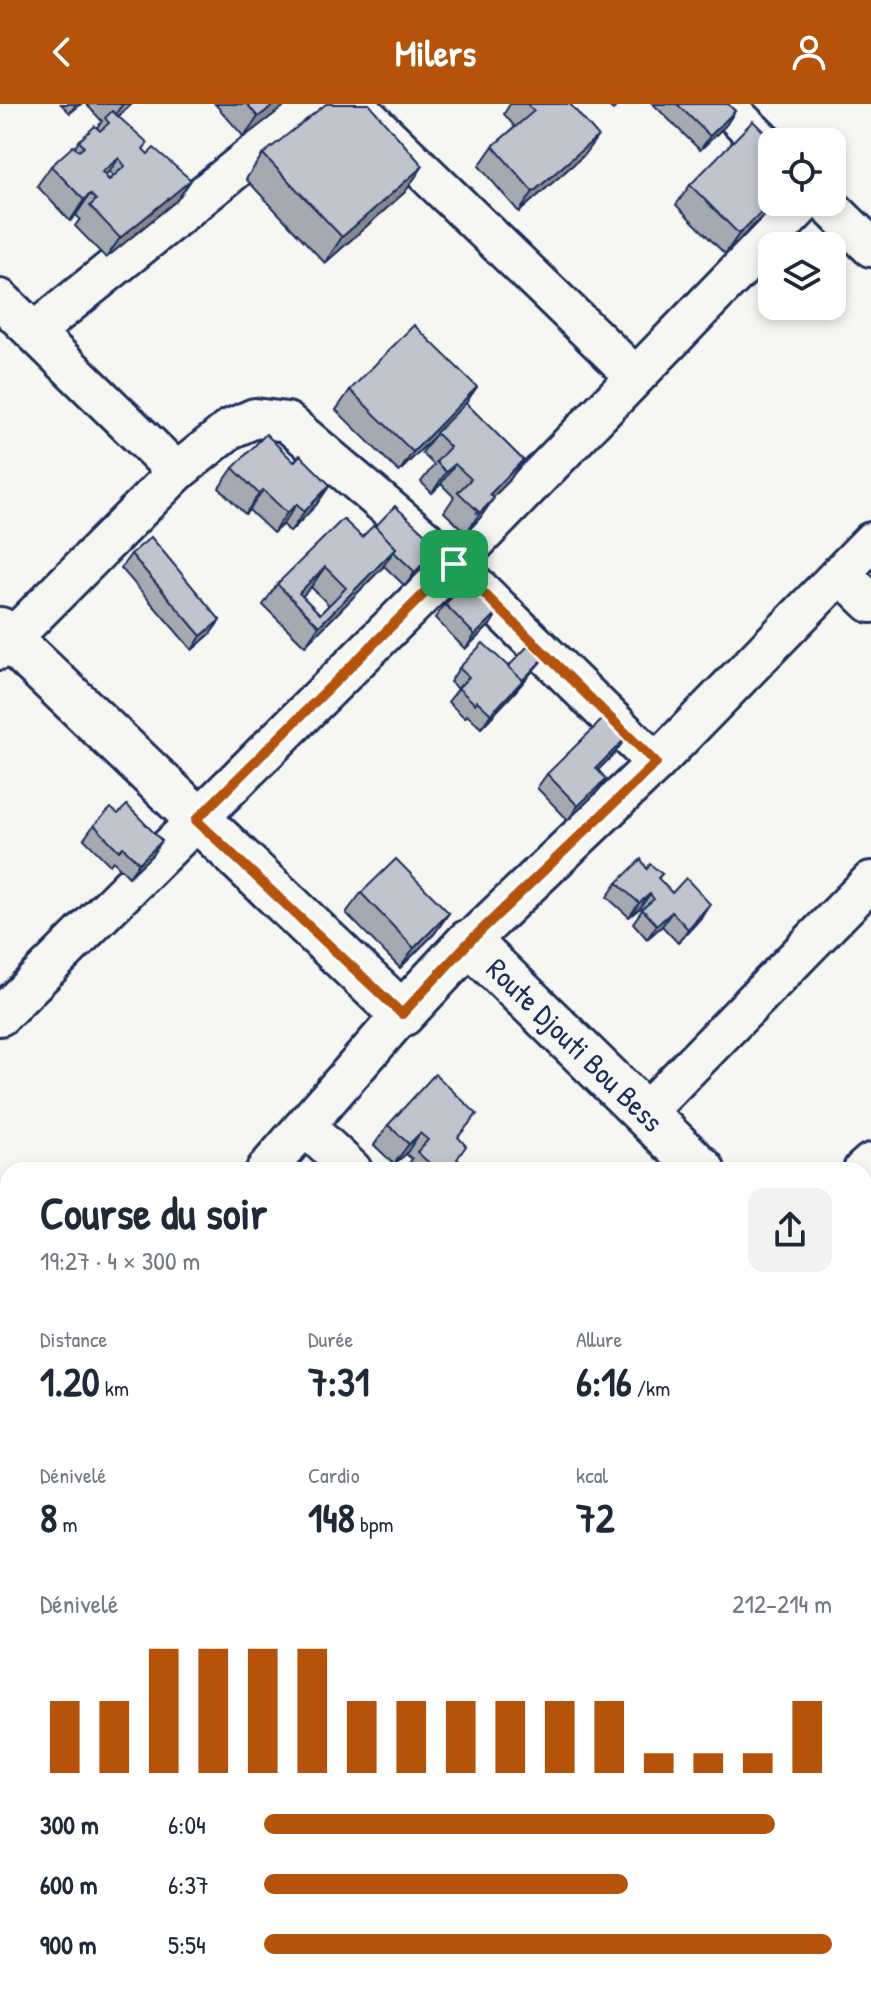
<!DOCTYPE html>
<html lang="fr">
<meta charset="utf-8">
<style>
body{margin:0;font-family:"Patrick Hand",sans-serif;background:#f2f2f3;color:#1f2937;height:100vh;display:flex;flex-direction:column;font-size:30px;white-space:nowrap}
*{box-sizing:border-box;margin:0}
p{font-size:26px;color:#747a83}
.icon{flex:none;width:44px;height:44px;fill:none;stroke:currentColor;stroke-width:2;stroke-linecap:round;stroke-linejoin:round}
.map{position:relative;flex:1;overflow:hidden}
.side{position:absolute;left:0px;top:1058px;width:872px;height:828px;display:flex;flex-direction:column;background:#fff;border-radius:24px 24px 0 0;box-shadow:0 4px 12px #0003}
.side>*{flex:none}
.controls{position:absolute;left:758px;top:24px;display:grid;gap:16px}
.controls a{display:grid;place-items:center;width:88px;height:88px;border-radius:16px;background:#fff;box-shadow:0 4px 12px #0003;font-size:40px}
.pin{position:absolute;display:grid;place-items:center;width:68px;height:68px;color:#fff;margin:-34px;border-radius:16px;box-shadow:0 4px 12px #0006}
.round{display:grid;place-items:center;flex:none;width:84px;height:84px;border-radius:16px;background:#f2f2f3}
.head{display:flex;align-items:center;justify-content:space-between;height:136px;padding:0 40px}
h1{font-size:44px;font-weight:700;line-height:60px}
.stats{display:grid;grid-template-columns:repeat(3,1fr);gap:12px;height:136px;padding:8px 40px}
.stats div{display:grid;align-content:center}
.stats b{font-size:40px;font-weight:700}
.stats small{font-size:22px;font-weight:400}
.stats p{font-size:22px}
.chart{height:224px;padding:16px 40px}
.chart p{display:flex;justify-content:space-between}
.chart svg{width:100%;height:144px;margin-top:8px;stroke:#b45309;stroke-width:6}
ul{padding:0 40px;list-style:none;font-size:26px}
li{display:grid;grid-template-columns:128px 96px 1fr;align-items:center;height:60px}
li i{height:20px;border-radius:10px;background:#b45309}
header{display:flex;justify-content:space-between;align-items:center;height:104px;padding:0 40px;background:#b45309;color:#fff;font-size:36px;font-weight:700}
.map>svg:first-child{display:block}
.green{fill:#d6d9dd;stroke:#78849e;stroke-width:2}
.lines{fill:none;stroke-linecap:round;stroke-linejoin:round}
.minor-casing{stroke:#1b2f5e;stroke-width:44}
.major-casing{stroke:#1b2f5e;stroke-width:50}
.minor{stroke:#f6f6f2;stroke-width:38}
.major{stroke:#f6f6f2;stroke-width:44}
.wall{fill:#a5a9b0;stroke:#1b2f5e;stroke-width:2;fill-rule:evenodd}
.shaded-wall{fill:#868990;stroke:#1b2f5e;stroke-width:2}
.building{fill:#c0c4cd;stroke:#1b2f5e;stroke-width:2;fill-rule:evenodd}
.route-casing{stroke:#fff;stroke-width:16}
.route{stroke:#b45309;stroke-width:10}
.labels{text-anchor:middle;stroke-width:6;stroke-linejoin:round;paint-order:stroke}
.street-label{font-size:30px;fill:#1b2f5e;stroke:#f6f6f2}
</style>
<header><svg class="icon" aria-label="back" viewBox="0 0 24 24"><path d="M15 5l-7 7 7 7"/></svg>Milers<svg class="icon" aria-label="person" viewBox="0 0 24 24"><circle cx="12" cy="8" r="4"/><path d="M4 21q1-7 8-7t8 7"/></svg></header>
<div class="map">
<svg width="871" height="1886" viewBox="0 0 871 1886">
<rect width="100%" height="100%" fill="#f6f6f2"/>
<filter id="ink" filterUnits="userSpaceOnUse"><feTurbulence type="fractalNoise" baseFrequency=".0125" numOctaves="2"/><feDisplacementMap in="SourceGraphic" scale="16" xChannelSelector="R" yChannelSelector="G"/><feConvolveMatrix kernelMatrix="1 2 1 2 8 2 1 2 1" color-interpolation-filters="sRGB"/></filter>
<g filter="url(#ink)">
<path class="green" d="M864 1561 871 1568V1883L868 1886H798L789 1878H864Z"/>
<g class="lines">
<defs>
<g id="minor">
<path d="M354 0 634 271"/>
<path d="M724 0 772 47"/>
<path d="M825 98 871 143"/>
<path d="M0 195 177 368"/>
<path d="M34 228 316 0"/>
<path d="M841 470 871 499"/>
<path d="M0 546 177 368 230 325 255 314 287 318 454 460 656 659"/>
<path d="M469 838 656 659 871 438"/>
<path d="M0 912 454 460 805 98"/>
<path d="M643 1011 871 777"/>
<path d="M307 1024 352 1066"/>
<path d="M266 1066 402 910"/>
<path d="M863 1066 871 1059"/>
<path d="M0 1211 8 1218"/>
<path d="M0 1339 8 1331"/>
<path d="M864 1543 871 1549"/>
<path d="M0 1778 8 1786"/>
<path d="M98 1878 106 1886"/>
<path d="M466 1886 473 1878"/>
</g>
<g id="major">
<path id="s1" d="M0 526 402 910 469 838 702 1066"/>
<path d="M864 1213 871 1220"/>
</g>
</defs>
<use href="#minor" class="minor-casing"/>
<use href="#major" class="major-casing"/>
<use href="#minor" class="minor"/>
<use href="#major" class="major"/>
</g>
<g class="wall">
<path d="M61 0H81L70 9Z"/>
<path d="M86 0H132L118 13 143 46 148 50 191 76 177 96 106 154 75 122 80 115 76 111 70 117 37 82 51 62 75 43 79 37 97 24 102 17Z"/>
<path d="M215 0H287L244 33Z"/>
<path d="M510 0H570L583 52 519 108 479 62 493 42 515 23 504 10Z"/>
<path d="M606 0H619L613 6Z"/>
<path d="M653 0H728L735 7 726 21 700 46Z"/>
<path d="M263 50 405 88 325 159 246 75Z"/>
<path d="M690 81 772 98 725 150 676 101Z"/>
<path d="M350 286 466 300 523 356 509 377 493 393 480 414 466 429 444 408 454 393 441 380 432 389 421 378 434 361 422 349 434 332 399 368 336 306Z"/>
<path d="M294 358 330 381 316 401 290 428 283 420 273 429 249 406 245 410 219 384 233 364Z"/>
<path d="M375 423 439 443 429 457 405 482 384 462 305 542 263 501 277 480 362 433ZM311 483 329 501 320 510 302 492Z"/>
<path d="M131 450 220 516 210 530 192 546 121 464Z"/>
<path d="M445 500 490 521 465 545 435 514Z"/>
<path d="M542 556 513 590 481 624 467 611 465 614 448 598 458 585 450 578 459 564 508 563Z"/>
<path d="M615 649 598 666 606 675 596 689 568 716 537 684 547 670Z"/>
<path d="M94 721 152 751 129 773 113 757 110 761 84 735Z"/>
<path d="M647 764 662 770 658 775 672 789 710 800 701 814 678 839 662 822 647 835 633 819 642 806 640 804 629 813 607 793 617 779Z"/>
<path d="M361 789 449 809 434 830 400 864 346 809Z"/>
<path d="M388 1021 459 1035 457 1056 471 1066H404L412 1055 406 1050 394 1060 374 1041Z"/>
<path d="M864 1256 871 1294 864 1303Z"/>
</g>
<g class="shaded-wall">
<path d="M76 0H81L70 9Z"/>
<path d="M123 0H132L107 22 122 1Z"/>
<path d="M275 0H287L244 33 258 13Z"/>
<path d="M735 7 726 21 700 46 710 32Z"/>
<path d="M598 32 583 52 519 108 533 88Z"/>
<path d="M119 54 105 74 102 68Z"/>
<path d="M423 62 405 88 325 159 342 133Z"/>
<path d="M191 76 177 96 106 154 120 134Z"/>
<path d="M90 90 76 111 70 117 84 96Z"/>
<path d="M772 97 777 98 725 150 739 130Z"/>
<path d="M477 283 463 303 399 368 413 348Z"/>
<path d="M523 356 509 377 476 410 490 390Z"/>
<path d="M455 360 441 380 432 389 446 368Z"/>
<path d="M330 381 316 401 290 428 304 408Z"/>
<path d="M263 386 249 406 245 410 259 390Z"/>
<path d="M494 394 480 414 466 429 480 409Z"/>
<path d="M297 400 283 420 273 429 287 409Z"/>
<path d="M439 443 429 457 405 482 415 468Z"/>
<path d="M396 444 382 464 305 542 319 522Z"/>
<path d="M325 463 311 483 296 499 299 489Z"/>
<path d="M499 507 490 521 465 545 475 531Z"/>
<path d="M220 516 210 530 192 546 201 532Z"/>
<path d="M542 556 513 590 481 624 491 610Z"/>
<path d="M625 635 615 649 586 678 596 664Z"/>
<path d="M606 675 596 689 568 716 578 702Z"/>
<path d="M162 737 152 751 129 773 139 759Z"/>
<path d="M650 790 640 804 629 813 639 799Z"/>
<path d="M710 800 701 814 678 839 688 825Z"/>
<path d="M672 808 662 822 647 835 657 821Z"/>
<path d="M449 809 434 830 400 864 414 844Z"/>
<path d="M420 1029 406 1050 394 1060 409 1040Z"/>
</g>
<g class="building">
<path d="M247 0H275L258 13Z"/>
<path d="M326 0H369L423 62 342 133 263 50Z"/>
<path d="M527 0H570L598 32 533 88 493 42 534 7Z"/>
<path d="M677 0H728L735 7 710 32Z"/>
<path d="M112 7 148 39 143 45 148 50 154 44 191 76 120 134 90 102 96 96 90 90 84 96 51 62 73 42 79 47 84 43 79 37 95 22 100 27 109 19 105 14ZM119 54 125 62 109 76 102 68Z"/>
<path d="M753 17 774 38H772V97L739 130 690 81Z"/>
<path d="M110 67 113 72 109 76 105 71Z"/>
<path d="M414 221 477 283 413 348 350 286Z"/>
<path d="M466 299 523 356 490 390 494 394 480 409 458 388 471 375 455 360 446 368 436 358 450 343 436 329Z"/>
<path d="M266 330 294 358 300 351 330 381 304 408 297 400 287 409 263 386 259 390 233 364Z"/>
<path d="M395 402 439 443 415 468 394 448 396 444 375 423Z"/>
<path d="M343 415 362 433 374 421 396 444 319 522 277 480ZM325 463 346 484 320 510 299 489Z"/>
<path d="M151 433 220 516 201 532 131 450Z"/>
<path d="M470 476 499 507 475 531 445 500Z"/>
<path d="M483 539 523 576 491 610 477 597 475 600 458 584 469 573 459 564Z"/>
<path d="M528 542 542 556 521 578 523 576 508 563Z"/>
<path d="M604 614 625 635 596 664 606 675 578 702 547 670Z"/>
<path d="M127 701 162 737 139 759 123 743 119 747 94 721 111 704 118 710Z"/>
<path d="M396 755 449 809 414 844 361 789Z"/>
<path d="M641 755 647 765 650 760 662 770 658 774 672 789 686 774 710 800 688 825 672 808 657 821 642 805 654 795 650 790 639 799 617 779Z"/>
<path d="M435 970 477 1010 458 1033 466 1042 457 1055 471 1066H437L417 1048 428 1036 420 1029 409 1040 388 1021Z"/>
<path d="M871 1249V1292L870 1294 864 1289V1256Z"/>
<path d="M351 1878H424L427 1886H348L345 1884Z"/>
</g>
</g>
<g class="lines" filter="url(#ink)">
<defs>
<path id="route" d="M454 460 656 659 469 838 402 910 196 716Z"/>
</defs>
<use href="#route" class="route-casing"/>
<use href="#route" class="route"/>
</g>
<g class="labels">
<g class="street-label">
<text dy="10" stroke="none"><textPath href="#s1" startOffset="802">Route Djouti Bou Bess</textPath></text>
</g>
</g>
</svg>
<div class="controls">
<a><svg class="icon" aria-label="locate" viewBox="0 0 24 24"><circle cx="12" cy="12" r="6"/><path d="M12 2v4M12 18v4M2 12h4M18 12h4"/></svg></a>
<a><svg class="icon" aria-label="layers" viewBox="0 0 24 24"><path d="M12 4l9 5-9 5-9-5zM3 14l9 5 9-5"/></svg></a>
</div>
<div class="pin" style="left:454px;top:460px;background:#1e9e55"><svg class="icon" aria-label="arrive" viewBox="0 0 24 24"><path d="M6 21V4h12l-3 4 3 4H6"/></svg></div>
<section class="side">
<div class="head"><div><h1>Course du soir</h1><p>19:27 · 4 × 300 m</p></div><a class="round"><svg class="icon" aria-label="share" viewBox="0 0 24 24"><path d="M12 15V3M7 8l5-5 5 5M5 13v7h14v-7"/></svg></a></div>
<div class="stats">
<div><p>Distance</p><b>1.20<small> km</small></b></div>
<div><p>Durée</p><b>7:31</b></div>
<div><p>Allure</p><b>6:16<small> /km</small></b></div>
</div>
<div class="stats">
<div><p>Dénivelé</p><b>8<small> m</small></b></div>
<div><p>Cardio</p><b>148<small> bpm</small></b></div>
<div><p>kcal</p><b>72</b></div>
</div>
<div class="chart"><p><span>Dénivelé</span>212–214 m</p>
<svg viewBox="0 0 160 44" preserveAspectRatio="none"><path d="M5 44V22M15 44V22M25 44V6M35 44V6M45 44V6M55 44V6M65 44V22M75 44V22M85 44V22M95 44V22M105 44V22M115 44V22M125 44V38M135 44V38M145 44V38M155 44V22"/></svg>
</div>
<ul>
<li><b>300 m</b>6:04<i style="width:90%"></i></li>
<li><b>600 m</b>6:37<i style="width:64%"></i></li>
<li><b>900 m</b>5:54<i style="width:100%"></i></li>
</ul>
</section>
</div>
